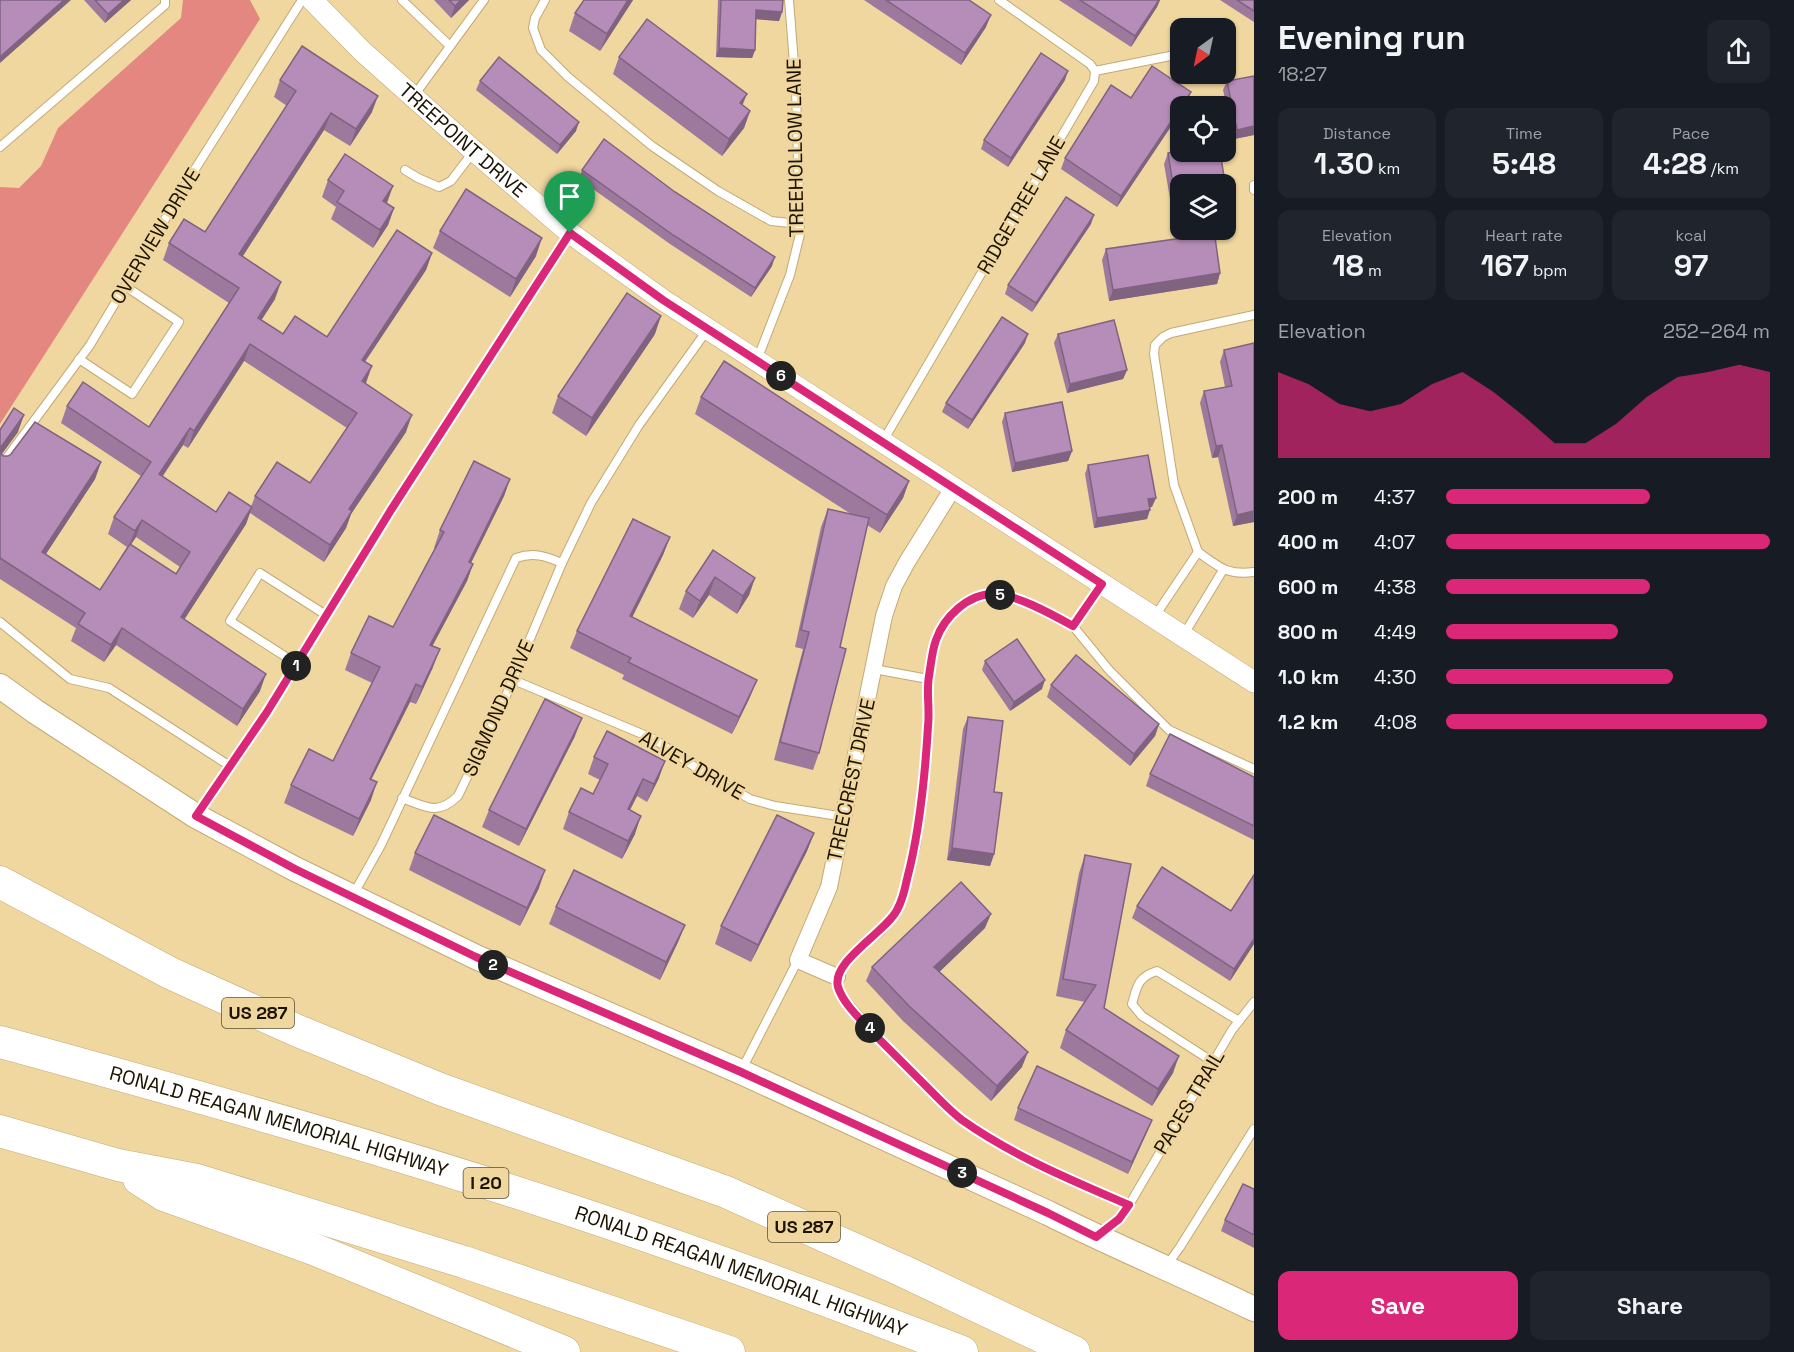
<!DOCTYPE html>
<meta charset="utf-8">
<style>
body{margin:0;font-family:"Space Grotesk",sans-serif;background:#20242c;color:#f1f3f6;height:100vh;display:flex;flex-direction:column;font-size:22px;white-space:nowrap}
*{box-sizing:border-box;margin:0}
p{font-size:20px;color:#9ea1a6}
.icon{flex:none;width:33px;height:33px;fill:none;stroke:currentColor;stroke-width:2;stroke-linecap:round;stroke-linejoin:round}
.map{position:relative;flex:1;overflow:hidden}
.sheet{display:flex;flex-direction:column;background:#171b24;width:540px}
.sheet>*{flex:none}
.needle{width:39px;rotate:213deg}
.controls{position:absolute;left:1170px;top:18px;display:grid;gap:12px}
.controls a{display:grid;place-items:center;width:66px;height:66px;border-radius:12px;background:#171b24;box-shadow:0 2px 4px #0004;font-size:30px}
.pin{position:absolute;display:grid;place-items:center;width:51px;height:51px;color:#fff;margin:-62px -26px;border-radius:50% 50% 50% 0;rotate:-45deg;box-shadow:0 0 6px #0007}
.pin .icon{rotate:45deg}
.km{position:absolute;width:30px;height:30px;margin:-15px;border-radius:50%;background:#222;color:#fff;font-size:16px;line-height:30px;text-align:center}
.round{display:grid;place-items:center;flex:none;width:63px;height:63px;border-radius:12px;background:#20242c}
.headline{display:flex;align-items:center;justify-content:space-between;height:102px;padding:0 24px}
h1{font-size:33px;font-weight:700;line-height:45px}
.figures{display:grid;grid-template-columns:repeat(3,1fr);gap:9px;height:102px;padding:6px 24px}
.figures div{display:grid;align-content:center;border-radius:12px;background:#20242c;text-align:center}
.figures b{font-size:30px;font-weight:700}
.figures small{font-size:16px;font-weight:400}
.figures p{font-size:16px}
.chart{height:168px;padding:12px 24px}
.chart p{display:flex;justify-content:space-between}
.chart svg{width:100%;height:108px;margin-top:6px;fill:#db2777;opacity:.7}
.button{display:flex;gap:12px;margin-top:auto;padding:12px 24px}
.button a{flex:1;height:69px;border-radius:12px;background:#db2777;color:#fff;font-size:24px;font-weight:700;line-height:69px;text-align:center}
.button a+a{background:#20242c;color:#f1f3f6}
ul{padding:0 24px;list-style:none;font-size:20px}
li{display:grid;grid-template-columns:96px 72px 1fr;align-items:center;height:45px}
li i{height:15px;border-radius:8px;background:#db2777}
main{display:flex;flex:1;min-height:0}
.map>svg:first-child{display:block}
.forest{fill:#e48780}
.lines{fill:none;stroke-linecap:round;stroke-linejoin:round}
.service-casing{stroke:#c3aa75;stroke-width:10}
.minor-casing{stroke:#c3aa75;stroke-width:18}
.tertiary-casing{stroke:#c3aa75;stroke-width:22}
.secondary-casing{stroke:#c3aa75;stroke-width:26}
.motorway-casing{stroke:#c3aa75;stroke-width:33}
.service{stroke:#fff;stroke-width:8}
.minor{stroke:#fff;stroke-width:16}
.tertiary{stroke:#fff;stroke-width:21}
.secondary{stroke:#fff;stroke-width:24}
.motorway{stroke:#fff;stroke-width:32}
.wall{fill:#9d799e;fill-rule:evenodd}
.shaded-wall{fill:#7f6381}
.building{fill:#b68db8;stroke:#7f6381;stroke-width:1.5}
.route-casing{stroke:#fff;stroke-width:12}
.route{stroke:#db2777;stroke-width:8}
.labels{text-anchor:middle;stroke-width:5;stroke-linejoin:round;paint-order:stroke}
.shield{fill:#f0d69f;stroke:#5b4d30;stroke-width:1.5}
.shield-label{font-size:18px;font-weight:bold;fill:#1b1200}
.street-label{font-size:20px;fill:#1b1200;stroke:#f0d69f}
</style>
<main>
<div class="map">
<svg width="1254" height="1352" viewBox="0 0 1254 1352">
<rect width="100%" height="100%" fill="#f0d69f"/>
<path class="forest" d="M183 0H250L260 19 0 424V187L19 188 41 166 58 128 181 18Z"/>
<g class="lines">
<defs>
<g id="service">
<path d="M402 0 450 46"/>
<path d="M545 0 535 18 533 28 541 50 568 77 652 146 718 191 771 221 800 224"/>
<path d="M1095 71 1180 54"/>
<path d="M413 97 484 0"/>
<path d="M0 147 165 5V0"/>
<path d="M405 170 418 178 439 187 451 181 474 151"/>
<path d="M1254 185V190"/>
<path d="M79 359 132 394 179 322 125 286"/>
<path d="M757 360 790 275 800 234 796 89 789 0"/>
<path d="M883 441 1094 81 1095 71 1090 64 999 0"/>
<path d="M0 467 90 345 192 174 302 0"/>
<path d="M1198 552 1174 485 1154 354 1155 345 1163 337 1171 333 1254 315"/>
<path d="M1198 552C1218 566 1227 576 1254 572"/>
<path d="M1155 616 1198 552"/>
<path d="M0 622 70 679 109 688 230 766"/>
<path d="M1073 626 1101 584"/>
<path d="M1183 636 1223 570"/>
<path d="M297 664 230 621 260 573 326 615"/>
<path d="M874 669 928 679"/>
<path d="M511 679 654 739 698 769 750 799 775 806 845 817"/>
<path d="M402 798C427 807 437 816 458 796L505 698 562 563 591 503 639 425 708 329"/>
<path d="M198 813 267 712 391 510 569 233"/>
<path d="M353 895 381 845 516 558C534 552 545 556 562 563"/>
<path d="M1213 1062 1142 1016 1132 1004C1137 986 1138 977 1157 971L1239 1021"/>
<path d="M741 1071 798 960"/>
<path d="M1129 1205 1048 1170 1015 1153 961 1119 887 1047 844 999 838 985 837 977 843 966 859 948 881 931 897 911 905 887 916 845 929 724 928 679 936 640 945 623 961 605 978 596 995 594 1025 602 1073 626 1109 670 1169 730 1254 769"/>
<path d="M1099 1235 1119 1219 1129 1205 1232 1030 1254 1002"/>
<path d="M1167 1265 1180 1247 1254 1129"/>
</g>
<path id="minor" d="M837 977 798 960 829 887 884 616 894 586 907 562 953 488"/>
<g id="tertiary">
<path id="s1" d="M312 0 362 51 474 151 570 233 663 300 1254 682"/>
</g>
<path id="secondary" d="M0 686 36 712 196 816 295 869 476 957 741 1072 1048 1213C1116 1247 1186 1276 1254 1309"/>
<g id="motorway">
<path d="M0 882 170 973 298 1031 440 1089 726 1192 901 1270 1074 1352"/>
<path id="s2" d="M0 1042C165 1087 330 1133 493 1185 651 1235 807 1292 962 1352"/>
<path d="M0 1131 118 1165 197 1180 464 1262 729 1352"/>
<path d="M139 1179 164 1195 316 1250 564 1352"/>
</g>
</defs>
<use href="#service" class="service-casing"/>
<use href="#minor" class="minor-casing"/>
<use href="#tertiary" class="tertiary-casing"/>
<use href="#secondary" class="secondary-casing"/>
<use href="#motorway" class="motorway-casing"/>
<use href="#service" class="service"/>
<use href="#minor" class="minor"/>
<use href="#tertiary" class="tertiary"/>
<use href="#secondary" class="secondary"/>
<use href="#motorway" class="motorway"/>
</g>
<g class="wall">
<path d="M84 0H131L105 23Z"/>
<path d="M434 0H469L451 18Z"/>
<path d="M584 0H633L600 51 569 31 575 13Z"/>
<path d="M718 0H783L782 12 779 21 756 19 755 50 752 58 716 57Z"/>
<path d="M864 0H969L986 27 961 65Z"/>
<path d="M1059 0H1160L1157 7 1131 47Z"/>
<path d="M1220 0H1254V22Z"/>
<path d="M619 57 750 111 744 128 722 156 613 74Z"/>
<path d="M1254 76V135L1234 139 1223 90 1227 81Z"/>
<path d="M280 80 372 112 350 146 324 130 243 256 275 299 261 320 283 334 327 337 432 253 426 270 365 362V383L406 432 351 514 346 528 324 562 250 513 246 524 184 619 260 691 237 726 116 645 104 662 71 641 76 628 0 579V430L18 432 2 454 3 456 101 462 95 479 46 554 100 590 127 547 108 534 114 517 141 476 61 423 67 406 149 427 229 303 163 260 169 243 205 232 287 106 274 97ZM244 361 347 428 310 483 255 496 251 507 216 512 163 476 183 445 188 448ZM136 537 180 567 176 574 131 545Z"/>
<path d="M1065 80 1008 167 981 149 984 140Z"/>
<path d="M480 81 576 131 557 154 476 90Z"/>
<path d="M1131 98 1187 103 1185 106H1180V113L1117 207 1061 169 1065 158Z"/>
<path d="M1180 151 1220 152 1228 200 1226 208V184H1180V230H1214L1220 273 1217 284 1109 301 1102 260 1106 249 1177 239 1164 164 1168 153Z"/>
<path d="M582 170 772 266 751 297 670 244 579 179Z"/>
<path d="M328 180 387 203 394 208 388 225 373 248 331 219 336 207 322 197Z"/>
<path d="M1091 224 1032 312 1005 294 1008 285Z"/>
<path d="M440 231 536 256 510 297 433 248Z"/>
<path d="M655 334 586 436 552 413 558 396Z"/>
<path d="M1058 334 1127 370 1123 379 1067 393 1054 343Z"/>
<path d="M1025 343 968 429 942 412 946 403Z"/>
<path d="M1254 343V522L1233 526 1218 457 1212 458 1200 403 1204 391 1225 387 1220 362 1224 350Z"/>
<path d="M701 397 909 481 903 498 880 533 867 525 840 647 819 753 813 770 774 760 803 649 795 647 821 527 828 509 851 514 695 414Z"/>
<path d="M1005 413 1072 451 1068 461 1012 472 1002 422Z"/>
<path d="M1088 465 1152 507H1150L1147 519 1094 528 1085 474Z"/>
<path d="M510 479 504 496 471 563 473 564 467 581 432 646 433 667 416 704 410 702 371 780V800L353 836 284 803 291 785 333 761 372 683 345 670 351 653 393 627 435 548H434L440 530Z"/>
<path d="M670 537 663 555 632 617 750 697 732 734 622 679 624 675 570 648 577 631Z"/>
<path d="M713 550 755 578 749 595 737 614 709 595 693 618 679 609 686 591Z"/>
<path d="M985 661 1042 689 1010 711 982 670Z"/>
<path d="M1051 685 1159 724 1155 736 1130 766 1047 697Z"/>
<path d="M968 717 994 792V854L990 866 947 860 963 729Z"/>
<path d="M575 736 519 846 482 827 489 810Z"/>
<path d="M594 757 659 778 647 802 637 796 630 810 635 834 622 859 563 829 569 812 593 794 600 780 588 774Z"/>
<path d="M1150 774 1254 777V840L1146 786Z"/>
<path d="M814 833 807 851 751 962 715 944 721 926Z"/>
<path d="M415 853 539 888 520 926 409 870Z"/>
<path d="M1085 855 1104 1008 1173 1073 1152 1106 1060 1048 1066 1030 1085 1002 1056 996 1079 873Z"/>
<path d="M1254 875V944L1230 981 1132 918 1137 906 1231 911Z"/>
<path d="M556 907 685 925 678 942 660 980 549 924Z"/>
<path d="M985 928 939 972 1022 1067 991 1101 903 1021 866 981 872 967Z"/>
<path d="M1018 1108 1152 1120 1147 1132 1128 1174 1014 1120Z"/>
<path d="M1254 1189V1248L1221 1231 1225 1220Z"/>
</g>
<g class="shaded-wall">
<path d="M64 0H71L0 63V57Z"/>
<path d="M124 0H131L105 23 108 14Z"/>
<path d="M461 0H469L451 18 455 6Z"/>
<path d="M628 0H633L600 51 607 34Z"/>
<path d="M1159 0H1160L1157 7 1131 47 1135 36Z"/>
<path d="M756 10 782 12 779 21 753 19Z"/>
<path d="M991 15 986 27 961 65 965 53Z"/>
<path d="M719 48 755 50 752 58 716 57Z"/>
<path d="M1068 71 1065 80 1008 167 1011 158Z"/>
<path d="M1191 92 1185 106H1181Z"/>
<path d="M747 94 740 111V103Z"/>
<path d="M378 96 372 112 350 146 356 129Z"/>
<path d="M1180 108V113L1117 207 1121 196Z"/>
<path d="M750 111 744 128 722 156 729 139Z"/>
<path d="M331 113 324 130 233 271 239 254Z"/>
<path d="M579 122 576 131 557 154 560 145Z"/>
<path d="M1254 126V135L1234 139 1237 130Z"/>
<path d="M393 186 387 203 383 201Z"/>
<path d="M394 208 388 225 373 248 380 230Z"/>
<path d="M1094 215 1091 224 1032 312 1036 303Z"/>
<path d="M542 238 536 256 510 297 516 279Z"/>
<path d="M432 253 426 270 355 376 362 360Z"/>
<path d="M775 257 772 266 751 297 755 288Z"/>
<path d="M1220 273 1217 284 1109 301 1113 290Z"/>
<path d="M281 282 275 299 252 335 258 318Z"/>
<path d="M661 316 655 334 586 436 592 418Z"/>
<path d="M1028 334 1025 343 968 429 972 420Z"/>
<path d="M250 344 244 361 188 448 194 431Z"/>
<path d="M372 366 366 383 356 398 362 381Z"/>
<path d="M1127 370 1123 379 1067 393 1070 384Z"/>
<path d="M24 415 18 432 0 456 1 447Z"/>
<path d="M412 415 406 432 351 514 346 528 324 562 330 545 349 509Z"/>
<path d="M190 428 183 445 153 490 159 474Z"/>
<path d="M1222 445 1218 457 1212 458 1216 446Z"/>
<path d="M1072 451 1068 461 1012 472 1015 463Z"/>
<path d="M101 462 95 479 36 569 42 552Z"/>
<path d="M510 479 504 496 463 579 469 562Z"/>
<path d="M909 481 903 498 880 533 887 515Z"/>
<path d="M1156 498 1152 507 1145 508 1148 499Z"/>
<path d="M252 507 246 524 175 634 181 617Z"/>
<path d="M1150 510 1147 519 1094 528 1097 518Z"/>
<path d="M1254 511V522L1233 526 1237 515Z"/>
<path d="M142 520 136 537 128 548 135 531Z"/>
<path d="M670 537 663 555 624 634 630 616Z"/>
<path d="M473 564 467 581 424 662 430 645Z"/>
<path d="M715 577 709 595 693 618 700 601Z"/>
<path d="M755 578 749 595 737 614 743 596Z"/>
<path d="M122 628 116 645 104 662 111 645Z"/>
<path d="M440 649 433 667 416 704 422 687Z"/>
<path d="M266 674 260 691 237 726 243 709Z"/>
<path d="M757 680 750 697 732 734 739 717Z"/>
<path d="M1045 680 1042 689 1010 711 1014 702Z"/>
<path d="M416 684 410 702 363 796 370 779Z"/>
<path d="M582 718 575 736 519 846 526 829Z"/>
<path d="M1159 724 1155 736 1130 766 1134 754Z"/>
<path d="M665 761 659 778 647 802 654 784Z"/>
<path d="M643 779 637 796 621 827 628 809Z"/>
<path d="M377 782 371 800 353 836 359 819Z"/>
<path d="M641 816 635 834 622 859 628 841Z"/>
<path d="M814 833 807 851 751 962 758 945Z"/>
<path d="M952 848 994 854 990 866 947 860Z"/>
<path d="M545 870 539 888 520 926 527 908Z"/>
<path d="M991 914 985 928 929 982 934 967Z"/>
<path d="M685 925 678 942 660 980 666 962Z"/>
<path d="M1254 939V944L1230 981 1234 969Z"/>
<path d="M1028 1052 1022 1067 991 1101 997 1086Z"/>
<path d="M1179 1056 1173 1073 1152 1106 1158 1089Z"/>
<path d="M1152 1120 1147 1132 1128 1174 1132 1162Z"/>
</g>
<g class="building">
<path d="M0 0H64L0 57Z"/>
<path d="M95 0H124L108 14Z"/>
<path d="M449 0H461L455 6Z"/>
<path d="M584 0H628L607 34 575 13Z"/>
<path d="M721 0H783L782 12 756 10 755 50 719 48Z"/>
<path d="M886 0H969L991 15 965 53Z"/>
<path d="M1080 0H1159L1135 36Z"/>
<path d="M1237 0H1254V11Z"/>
<path d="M647 19 747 94 740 103 750 111 729 139 619 57Z"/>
<path d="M302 46 378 96 356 129 331 113 239 254 281 282 258 318 283 334 295 316 327 337 397 230 432 253 362 360 372 366 362 381 412 415 349 509 352 511 330 545 255 496 277 462 310 483 357 413 250 344 194 431 190 428 159 474 216 512 229 492 252 507 181 617 266 674 243 709 122 628 111 645 78 624 85 613 0 558V430L14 408 24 415 1 447 0 452 3 456H8L11 454 35 422 101 462 42 552 100 590 130 544 176 574 190 552 142 520 135 531 114 517 151 462 67 406 83 382 149 427 239 288 169 243 184 219 205 232 296 91 280 80Z"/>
<path d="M1041 53 1068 71 1011 158 984 140Z"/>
<path d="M499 57 579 122 560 145 480 81Z"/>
<path d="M1152 66 1191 92 1121 196 1065 158 1111 85 1131 98Z"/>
<path d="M1254 76V126L1237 130 1227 81Z"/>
<path d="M604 139 675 192 775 257 755 288 673 235 582 170Z"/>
<path d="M1180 151 1220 152 1228 200 1226 201V184H1180V227L1168 153Z"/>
<path d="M345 154 393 186 383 201 394 208 380 230 337 202 344 191 328 180Z"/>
<path d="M466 189 542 238 516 279 440 231Z"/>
<path d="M1066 197 1094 215 1036 303 1008 285Z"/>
<path d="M1181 230H1214L1220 273 1113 290 1106 249 1182 238Z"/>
<path d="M627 293 661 316 592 418 558 396Z"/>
<path d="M1002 317 1028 334 972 420 946 403Z"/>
<path d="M1114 320 1127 370 1070 384 1058 334Z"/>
<path d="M1254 343V511L1237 515 1222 445 1216 446 1204 391 1232 386 1224 350Z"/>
<path d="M724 361 909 481 887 515 701 397Z"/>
<path d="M1062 402 1072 451 1015 463 1005 413Z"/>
<path d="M1148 455 1156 498 1148 499 1150 510 1097 518 1088 465Z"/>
<path d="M474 461 510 479 469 562 473 564 430 645 440 649 422 687 416 684 370 779 377 782 359 819 291 785 309 749 333 761 380 667 351 653 369 616 393 627 444 532 440 530Z"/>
<path d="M828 509 869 518 840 647 846 649 819 753 780 742 809 632 801 630Z"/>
<path d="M633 519 670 537 630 616 757 680 739 717 628 662 631 658 577 631Z"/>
<path d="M713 550 755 578 743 596 715 577 700 601 686 591Z"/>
<path d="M1017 639 1045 680 1014 702 985 661Z"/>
<path d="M1076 655 1159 724 1134 754 1051 685Z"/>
<path d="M545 699 582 718 526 829 489 810Z"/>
<path d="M968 717 1003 721 994 792 1002 793 994 854 952 848Z"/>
<path d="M607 731 665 761 654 784 643 779 628 809 641 816 628 841 569 812 581 788 593 794 608 764 594 757Z"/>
<path d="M1170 734 1254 777V826L1150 774Z"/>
<path d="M434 815 545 870 527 908 415 853Z"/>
<path d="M777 815 814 833 758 945 721 926Z"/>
<path d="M1085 855 1131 864 1104 1008 1179 1056 1158 1089 1066 1030 1096 985 1063 979Z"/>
<path d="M1162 867 1231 911 1254 875V939L1234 969 1137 906Z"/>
<path d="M574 870 685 925 666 962 556 907Z"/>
<path d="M961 882 991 914 934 967 1028 1052 997 1086 909 1006 872 967Z"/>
<path d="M1037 1066 1152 1120 1132 1162 1018 1108Z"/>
<path d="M1243 1184 1254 1189V1235L1225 1220Z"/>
</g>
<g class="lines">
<defs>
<path id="route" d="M570 233 663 300 1102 584 1073 626C1053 615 1016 594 993 594 968 594 944 617 936 640 932 651 931 664 929 676 926 692 930 709 928 726 925 777 920 830 907 879 905 889 902 901 897 910 886 932 831 961 838 987 844 1006 864 1022 877 1037 893 1053 909 1069 925 1085 937 1097 949 1110 962 1120 1013 1156 1071 1180 1129 1205L1119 1219 1096 1237 1048 1213 741 1072 476 957 295 869 196 816 267 712 391 510Z"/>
</defs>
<use href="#route" class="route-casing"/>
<use href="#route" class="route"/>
</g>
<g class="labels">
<g class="shield">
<rect x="222" y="998" width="72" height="30" rx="4.5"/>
<rect x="463.5" y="1168" width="45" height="30" rx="4.5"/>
<rect x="768" y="1212" width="72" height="30" rx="4.5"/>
</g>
<g class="shield-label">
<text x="258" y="1019">US 287</text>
<text x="486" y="1189">I 20</text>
<text x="804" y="1233">US 287</text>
</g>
<g class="street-label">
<text dy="7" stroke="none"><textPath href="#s1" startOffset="206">TREEPOINT DRIVE</textPath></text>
<text transform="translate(795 148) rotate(-91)" y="7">TREEHOLLOW LANE</text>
<text transform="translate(1021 205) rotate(-60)" y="7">RIDGETREE LANE</text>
<text transform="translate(155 236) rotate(-59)" y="7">OVERVIEW DRIVE</text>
<text transform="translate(498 708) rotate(-66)" y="7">SIGMOND DRIVE</text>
<text transform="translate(692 765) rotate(30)" y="7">ALVEY DRIVE</text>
<text transform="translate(851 780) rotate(-78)" y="7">TREECREST DRIVE</text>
<text transform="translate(1189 1102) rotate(-59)" y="7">PACES TRAIL</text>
<text dy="7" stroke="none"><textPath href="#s2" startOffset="290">RONALD REAGAN MEMORIAL HIGHWAY</textPath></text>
<text dy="7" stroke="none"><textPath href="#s2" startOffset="776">RONALD REAGAN MEMORIAL HIGHWAY</textPath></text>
</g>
</g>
</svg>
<div class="controls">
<a><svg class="needle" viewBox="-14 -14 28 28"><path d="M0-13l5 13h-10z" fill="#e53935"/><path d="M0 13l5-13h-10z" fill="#9ea1a6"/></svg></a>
<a><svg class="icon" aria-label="locate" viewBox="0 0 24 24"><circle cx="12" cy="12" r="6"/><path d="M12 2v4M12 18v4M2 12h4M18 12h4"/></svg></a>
<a><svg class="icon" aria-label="layers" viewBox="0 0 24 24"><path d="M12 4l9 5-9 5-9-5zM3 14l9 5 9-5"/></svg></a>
</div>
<div class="pin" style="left:570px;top:233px;background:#1e9e55"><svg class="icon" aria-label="arrive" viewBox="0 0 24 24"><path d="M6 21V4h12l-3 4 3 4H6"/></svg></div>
<b class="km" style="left:296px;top:666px">1</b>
<b class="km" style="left:493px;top:965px">2</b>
<b class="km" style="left:962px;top:1173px">3</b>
<b class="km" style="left:870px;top:1028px">4</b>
<b class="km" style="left:1000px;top:595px">5</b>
<b class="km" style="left:781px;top:376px">6</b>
</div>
<section class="sheet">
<div class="headline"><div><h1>Evening run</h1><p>18:27</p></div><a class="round"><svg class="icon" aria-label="share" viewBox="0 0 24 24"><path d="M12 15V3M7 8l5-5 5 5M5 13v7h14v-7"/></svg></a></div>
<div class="figures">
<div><p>Distance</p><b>1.30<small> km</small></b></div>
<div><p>Time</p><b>5:48</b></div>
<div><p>Pace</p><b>4:28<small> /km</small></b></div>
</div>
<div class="figures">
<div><p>Elevation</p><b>18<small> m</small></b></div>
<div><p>Heart rate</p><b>167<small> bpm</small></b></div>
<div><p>kcal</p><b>97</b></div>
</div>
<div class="chart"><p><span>Elevation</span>252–264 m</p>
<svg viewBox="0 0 160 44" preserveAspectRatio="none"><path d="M0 44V9L10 14L20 22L30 25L40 22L50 14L60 9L70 17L80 27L90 38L100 38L110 30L120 19L130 11L140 9L150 6L160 9V44z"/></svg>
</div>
<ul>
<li><b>200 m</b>4:37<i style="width:63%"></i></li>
<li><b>400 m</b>4:07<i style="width:100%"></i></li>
<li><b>600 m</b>4:38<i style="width:63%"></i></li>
<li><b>800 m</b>4:49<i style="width:53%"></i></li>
<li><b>1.0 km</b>4:30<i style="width:70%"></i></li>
<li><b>1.2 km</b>4:08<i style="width:99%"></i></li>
</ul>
<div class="button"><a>Save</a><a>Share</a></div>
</section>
</main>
